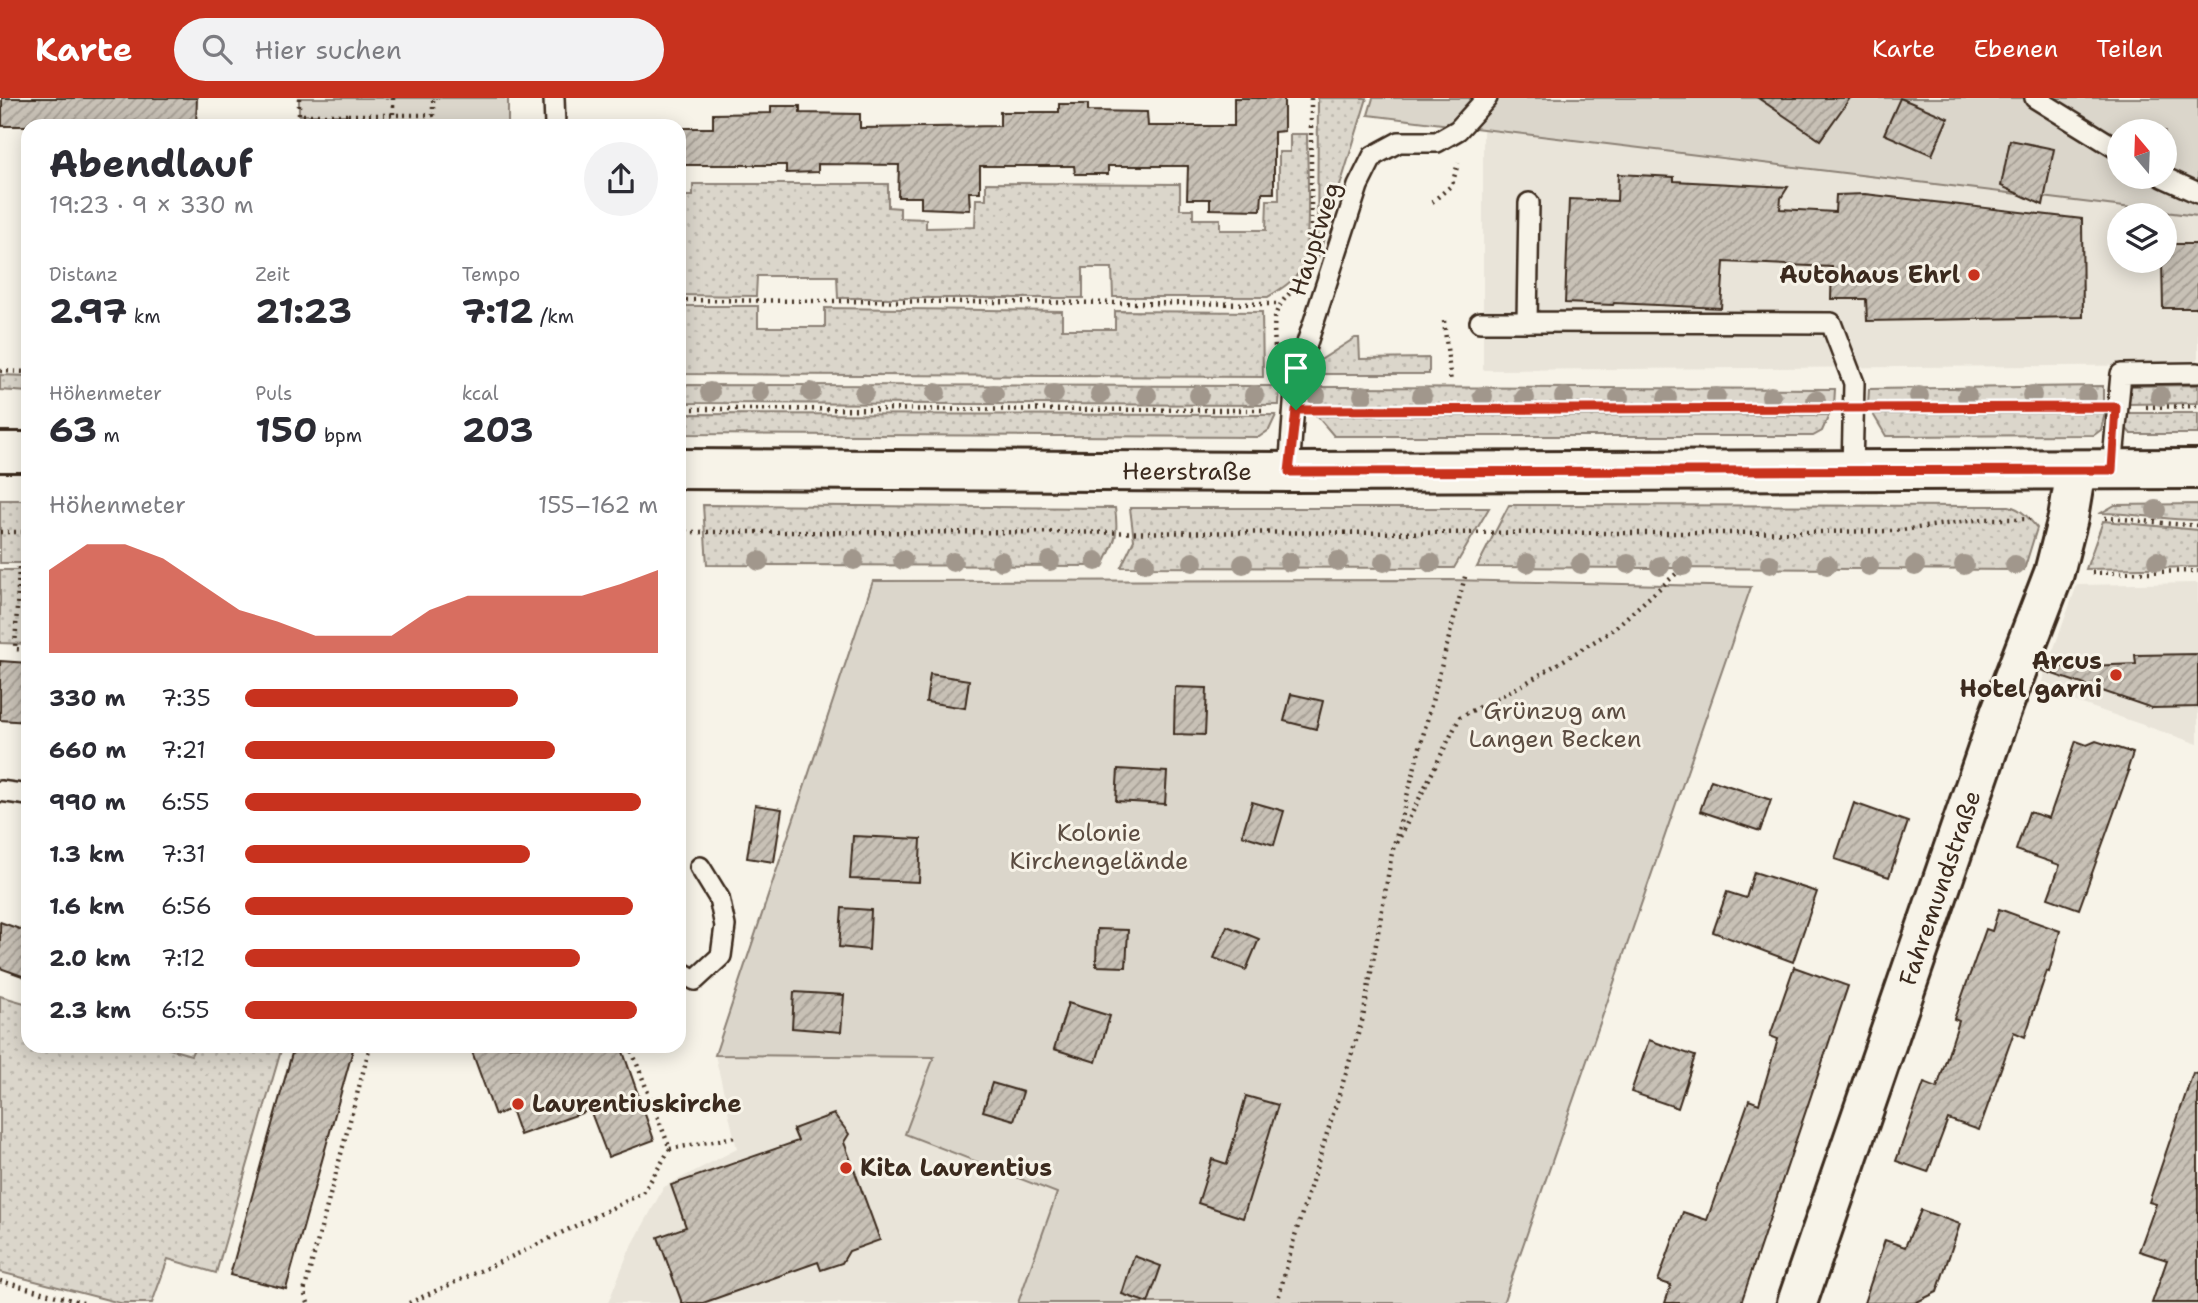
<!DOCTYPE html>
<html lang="de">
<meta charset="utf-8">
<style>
body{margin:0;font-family:"Shantell Sans",sans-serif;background:#f2f2f3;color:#2b2b33;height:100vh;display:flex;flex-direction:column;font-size:26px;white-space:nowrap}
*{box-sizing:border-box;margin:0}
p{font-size:23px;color:#7c7c81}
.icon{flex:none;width:38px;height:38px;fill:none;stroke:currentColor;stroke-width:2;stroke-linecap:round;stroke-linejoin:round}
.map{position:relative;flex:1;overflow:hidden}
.drawer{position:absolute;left:21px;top:21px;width:665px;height:934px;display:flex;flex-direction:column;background:#fff;border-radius:21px;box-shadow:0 4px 18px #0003}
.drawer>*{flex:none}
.needle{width:46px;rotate:341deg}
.fabs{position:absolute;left:2107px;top:21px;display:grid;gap:14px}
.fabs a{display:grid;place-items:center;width:70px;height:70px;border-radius:50%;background:#fff;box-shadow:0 4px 18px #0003;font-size:35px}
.pin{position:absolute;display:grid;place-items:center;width:60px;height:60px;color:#fff;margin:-72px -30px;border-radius:50% 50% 50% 0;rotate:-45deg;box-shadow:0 0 7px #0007}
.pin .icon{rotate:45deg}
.round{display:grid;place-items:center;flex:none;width:74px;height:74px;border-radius:37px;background:#f2f2f3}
.summary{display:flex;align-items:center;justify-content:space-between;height:119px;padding:0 28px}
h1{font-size:38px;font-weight:700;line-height:52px}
.metrics{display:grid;grid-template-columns:repeat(3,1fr);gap:10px;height:119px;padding:7px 28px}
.metrics div{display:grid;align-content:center}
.metrics b{font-size:35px;font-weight:700}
.metrics small{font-size:19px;font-weight:400}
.metrics p{font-size:19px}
.chart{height:196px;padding:14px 28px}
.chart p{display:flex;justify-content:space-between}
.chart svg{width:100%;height:126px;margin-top:7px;fill:#c8321e;opacity:.7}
ul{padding:0 28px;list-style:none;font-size:23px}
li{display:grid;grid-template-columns:112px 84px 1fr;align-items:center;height:52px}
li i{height:18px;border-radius:9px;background:#c8321e}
header{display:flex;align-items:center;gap:42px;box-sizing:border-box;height:98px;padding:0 35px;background:#c8321e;color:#fff}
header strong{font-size:33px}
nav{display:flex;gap:38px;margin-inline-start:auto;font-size:24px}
.search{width:490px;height:63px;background:#f2f2f3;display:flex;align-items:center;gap:18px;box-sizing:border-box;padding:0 24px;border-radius:38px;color:#7c7c81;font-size:26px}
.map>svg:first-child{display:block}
.built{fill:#e9e4d9;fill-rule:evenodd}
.grass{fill:url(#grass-dots);stroke:#8b8074;stroke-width:2}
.green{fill:#dbd6cb;stroke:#8b8074;stroke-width:2;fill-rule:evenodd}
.building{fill:url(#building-hatch);stroke:#3b2a1e;stroke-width:2}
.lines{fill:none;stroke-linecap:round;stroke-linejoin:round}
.service-casing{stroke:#3b2a1e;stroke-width:24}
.minor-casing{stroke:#3b2a1e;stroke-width:44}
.primary-casing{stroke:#3b2a1e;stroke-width:44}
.path{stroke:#3b2a1e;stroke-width:4.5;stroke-dasharray:2 5;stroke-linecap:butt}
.service{stroke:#f7f3e8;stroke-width:19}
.minor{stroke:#f7f3e8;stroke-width:38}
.primary{stroke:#f7f3e8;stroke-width:38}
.tree{fill:#a1978c}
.route-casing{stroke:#fff;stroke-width:14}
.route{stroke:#c8321e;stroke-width:9}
.poi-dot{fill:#c8321e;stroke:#f7f3e8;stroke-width:2.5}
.labels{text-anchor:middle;stroke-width:6;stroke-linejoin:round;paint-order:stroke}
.street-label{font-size:24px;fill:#3b2a1e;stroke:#f7f3e8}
.poi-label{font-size:24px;font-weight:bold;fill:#3b2a1e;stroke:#f7f3e8;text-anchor:end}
.park-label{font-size:24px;fill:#5b4c41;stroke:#f7f3e8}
</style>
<header>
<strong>Karte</strong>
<div class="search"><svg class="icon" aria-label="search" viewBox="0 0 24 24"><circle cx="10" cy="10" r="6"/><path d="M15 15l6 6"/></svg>Hier suchen</div>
<nav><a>Karte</a><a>Ebenen</a><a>Teilen</a></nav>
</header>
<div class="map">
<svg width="2198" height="1205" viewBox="0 0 2198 1205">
<defs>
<pattern id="grass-dots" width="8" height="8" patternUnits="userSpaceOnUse" patternTransform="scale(1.75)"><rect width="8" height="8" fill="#dbd6cb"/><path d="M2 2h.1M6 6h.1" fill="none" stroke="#bdb8ae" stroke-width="1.8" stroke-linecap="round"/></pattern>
<pattern id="building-hatch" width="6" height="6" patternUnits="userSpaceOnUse" patternTransform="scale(1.75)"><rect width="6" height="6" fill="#c8c1b6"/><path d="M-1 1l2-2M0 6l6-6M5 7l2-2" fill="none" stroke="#a49d93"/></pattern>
</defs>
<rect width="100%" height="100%" fill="#f7f3e8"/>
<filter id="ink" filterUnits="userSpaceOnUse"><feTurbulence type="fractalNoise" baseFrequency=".0143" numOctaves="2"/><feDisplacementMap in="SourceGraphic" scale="14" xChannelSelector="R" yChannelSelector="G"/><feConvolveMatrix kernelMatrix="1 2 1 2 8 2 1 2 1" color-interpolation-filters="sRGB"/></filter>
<g filter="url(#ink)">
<g class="built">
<path d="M1483 30 2198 118V267L1483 272ZM2119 117H2165V163H2119Z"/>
<path d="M2198 485V646L2039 591 2077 487Z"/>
<path d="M715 957 934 959 905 1036 1058 1095 1018 1205H608L628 1155 664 1089 737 1051Z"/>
</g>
<g class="grass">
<path d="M1318 0H1367L1317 163Z"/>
<path d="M1290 36H1307C1307 64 1312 150 1301 171 1293 184 1281 191 1268 199H1113L1112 170H1083V200H838L837 178H757L756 198 679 197V131H683V98H693V86H888V109L900 110V120L926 121V130L975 129 976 101H986V85L1180 86V111H1193V121H1220V132H1266L1267 102H1279V54H1290Z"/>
<path d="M679 208H758V229H825V210L1062 213V231H1115V213L1262 214 1263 279 679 276Z"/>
<path d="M1355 240H1359L1360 261 1429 260V276H1314L1315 262 1322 261Z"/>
<path d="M0 277 28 278V294L0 292Z"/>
<path d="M679 287 1280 288 1279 307 679 305Z"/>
<path d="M2198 287V305L2127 306 2129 288Z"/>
<path d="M2103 288V306L1868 307 1869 291Z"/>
<path d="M1312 289H1334L1835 291 1834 308 1312 307Z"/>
<path d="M2105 315 2101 332 2094 337 1886 338 1873 316Z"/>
<path d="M2126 315H2198V336H2131L2125 329Z"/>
<path d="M679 316 1276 317 1269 332 1259 339 679 336Z"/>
<path d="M1829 317 1822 333 1813 338H1334L1317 318Z"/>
<rect x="0" y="402" width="28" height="63"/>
<path d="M2198 406V422C2165 422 2133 415 2101 415L2115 407Z"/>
<path d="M703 407 1115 410C1119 438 1115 443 1103 468L707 467Z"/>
<path d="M1509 407 2009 408C2022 411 2029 420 2037 430L2024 472 1477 469Z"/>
<path d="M1130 410H1489L1454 470 1121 469 1134 442Z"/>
<path d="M2103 423 2198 432V469L2086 471Z"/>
<path d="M0 472H28V546L0 545Z"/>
<path d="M0 898 28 906V948L163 949 191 957 195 949H282L216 1175 168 1161 152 1205H120L0 1174Z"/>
</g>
<g class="green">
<path d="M299 0H508V28H348V17H299Z"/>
<path d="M1373 0H2198V118L1368 17ZM2119 33H2165V79H2119Z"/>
<path d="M1450 482 1751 489 1503 1205H1018L1057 1095 905 1036 934 959 715 957 873 483Z"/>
</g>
<g class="building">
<path d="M2 0H197L196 28H2Z"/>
<path d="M1234 0H1284V33L1274 34V95H1262L1261 112 1210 111V101H1187L1188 68H1108V76H1075L1074 68H980V94H969L970 112 921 110V99H898L899 67 818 66V74L786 75V67H679V30H713V16L771 15V8H800V15L860 16V30L1000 28V14H1059V6H1088V13L1147 14 1148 28H1234Z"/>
<path d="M1758 0H1850L1820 42Z"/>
<path d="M1900 0 1948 20 1932 57 1884 36Z"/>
<path d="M2010 42 2054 51 2043 107 2001 88Z"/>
<path d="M1618 76 1674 79V83L1788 89 1781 100 1780 111 1835 114 1836 97 1865 96 2082 121 2083 219 1867 223 1866 201H1831L1832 169 1724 164 1721 210 1614 205 1613 207 1565 205 1569 101 1617 103Z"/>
<path d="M2165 146H2198V210H2163L2162 163H2165Z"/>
<path d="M2198 556V609L2152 610 2041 572V570L2136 566 2135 557Z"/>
<path d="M0 563 28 565V624L0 622Z"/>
<path d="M930 576 969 582 965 610 926 604Z"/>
<path d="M1175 589 1207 590 1205 637 1174 636Z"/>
<path d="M1291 596 1323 603 1316 631 1284 623Z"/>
<path d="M2076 643 2087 647 2096 643 2133 655 2127 673H2129L2079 811 2048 800 2060 767 2016 752 2029 714 2049 720Z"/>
<path d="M1118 671 1167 674 1165 706 1116 703Z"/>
<path d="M1711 682 1771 702 1760 733 1700 713Z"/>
<path d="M1252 704 1284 713 1274 747 1242 737Z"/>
<path d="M1854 705 1908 724 1889 779 1835 761Z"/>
<path d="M755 707 782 711 774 764 747 760Z"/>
<path d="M853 738 921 741 919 784 850 781Z"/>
<path d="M1754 774 1817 794 1793 864 1713 834 1727 794 1746 800Z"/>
<path d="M842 810 871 812 869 852 839 849Z"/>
<path d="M1999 811 2060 833 2049 874 2047 873 2025 939 2014 934 1979 1032 1948 1021 1928 1074 1896 1063 1924 985 1937 990 1959 923 1954 921 1986 831 1992 833Z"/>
<path d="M0 824 28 834V880L0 870Z"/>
<path d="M1227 828 1259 841 1246 872 1214 860Z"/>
<path d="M1097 831 1128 832 1126 869 1096 868Z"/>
<path d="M1794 869 1848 888 1741 1205H1665L1671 1187 1658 1183 1683 1114 1707 1122 1749 1002 1759 1006 1778 941 1770 938Z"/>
<path d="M794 894 844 897 841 934 792 930Z"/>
<path d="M1068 905 1110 918 1096 964 1054 951Z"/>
<path d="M1649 942 1695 958 1678 1010 1631 994Z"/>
<path d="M294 948H354L286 1191 230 1177Z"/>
<path d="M470 948H621L654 1042 608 1059 590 1012 520 1037 511 1011 495 1017Z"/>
<path d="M2193 975 2198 976V1205H2152L2167 1162 2139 1153 2156 1106 2149 1104Z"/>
<path d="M992 985 1023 994 1014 1022 983 1013Z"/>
<path d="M1246 998 1278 1007 1243 1120 1198 1105 1212 1061 1227 1066Z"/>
<path d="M834 1016 849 1036 844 1044 880 1142 849 1153 842 1165 821 1172 818 1164 703 1205H682L658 1139 686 1129 671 1087 798 1043 793 1031Z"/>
<path d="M1921 1112 1960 1126 1937 1194 1915 1205H1864L1885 1142 1905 1149Z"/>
<path d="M1134 1158 1161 1168 1148 1205 1122 1196Z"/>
</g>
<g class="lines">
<defs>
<g id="service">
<path d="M554 0 555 28"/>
<path d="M2035 0 2119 52"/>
<path d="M2163 79 2198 95"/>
<path d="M1529 105 1527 224 1831 225 1854 285 1852 373"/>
<path d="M1480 224H1527"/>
<path d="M2112 372 2121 276 2198 275"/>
<path d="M1289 374 1296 279 1358 88 1373 58 1399 44H1437L1458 32 1487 0"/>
<path d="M0 693 28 697"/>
<path d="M679 873 695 882 721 858 725 828 719 800 700 769"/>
</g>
<g id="minor">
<path id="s1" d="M1797 1205 2001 613 2054 475 2068 420 2076 372"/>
</g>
<g id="primary">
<path d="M0 354H28"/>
<path id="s2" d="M679 371 1289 374 2198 371"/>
</g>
</defs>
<use href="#service" class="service-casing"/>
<use href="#minor" class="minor-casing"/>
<use href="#primary" class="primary-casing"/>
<g class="path">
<path d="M299 0V17H348V28"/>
<path d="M393 0V17"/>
<path d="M1311 0V134"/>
<path d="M348 17H433V0"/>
<path d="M1432 104 1452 87 1458 65"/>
<path d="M679 202 1278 206"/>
<path d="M1444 223 1451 285"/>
<path d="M1275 249C1273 220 1273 211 1294 191"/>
<path d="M0 273 28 274"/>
<path d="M2146 309 2198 308"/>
<path d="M679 311 1266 312"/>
<path d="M1880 311 2092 310"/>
<path d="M1320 312H1826"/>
<path d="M2105 420C2136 421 2167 427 2198 427"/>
<path d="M0 434H28"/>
<path d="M679 434 1730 435 1895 433 1983 421H2030"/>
<path d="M19 469 15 551 28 552"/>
<path d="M2092 475 2198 473"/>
<path d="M1397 745 1460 619 1526 585 1610 534 1677 475"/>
<path d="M670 1051 735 1039"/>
<path d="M0 1183 83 1205"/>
<path d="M308 1205 304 1194 370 948"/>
<path d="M409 1205 524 1153 643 1095 670 1051 630 948"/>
<path d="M1277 1205 1294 1141 1363 920 1392 755 1466 475"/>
</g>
<use href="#service" class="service"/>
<use href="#minor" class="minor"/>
<use href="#primary" class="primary"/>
</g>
<g class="tree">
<circle cx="710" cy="294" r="10"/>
<circle cx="760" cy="294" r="10"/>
<circle cx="811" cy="294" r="10"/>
<circle cx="864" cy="295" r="10"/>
<circle cx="936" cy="295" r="10"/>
<circle cx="994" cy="296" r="10"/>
<circle cx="1054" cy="296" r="10"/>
<circle cx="1100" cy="296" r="10"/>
<circle cx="1147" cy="297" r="10"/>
<circle cx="1199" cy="297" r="10"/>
<circle cx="1254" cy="297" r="10"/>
<circle cx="1316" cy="297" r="10"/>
<circle cx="1363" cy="297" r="10"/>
<circle cx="2032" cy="297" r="10"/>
<circle cx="1422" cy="298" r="10"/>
<circle cx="1483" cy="298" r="10"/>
<circle cx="1771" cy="298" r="10"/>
<circle cx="1919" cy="298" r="10"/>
<circle cx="1967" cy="298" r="10"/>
<circle cx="2087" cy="298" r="10"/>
<circle cx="2160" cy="298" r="10"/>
<circle cx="1564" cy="299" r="10"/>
<circle cx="1716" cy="299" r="10"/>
<circle cx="1525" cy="300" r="10"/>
<circle cx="1619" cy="300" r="10"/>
<circle cx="1667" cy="300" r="10"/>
<circle cx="1816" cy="302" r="10"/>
<circle cx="2156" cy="412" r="10"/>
<circle cx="854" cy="462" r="10"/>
<circle cx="903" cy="462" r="10"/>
<circle cx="759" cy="463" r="10"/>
<circle cx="1001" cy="463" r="10"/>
<circle cx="1050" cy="463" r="10"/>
<circle cx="1096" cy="463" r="10"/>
<circle cx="1338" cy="463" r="10"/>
<circle cx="2157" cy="463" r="10"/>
<circle cx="953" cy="464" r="10"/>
<circle cx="1193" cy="464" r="10"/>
<circle cx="1289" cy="464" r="10"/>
<circle cx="1384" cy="464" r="10"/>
<circle cx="1145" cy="465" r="10"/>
<circle cx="1431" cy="465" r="10"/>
<circle cx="1527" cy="465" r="10"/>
<circle cx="1243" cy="466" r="10"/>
<circle cx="1581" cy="466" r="10"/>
<circle cx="1628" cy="466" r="10"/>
<circle cx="1770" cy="466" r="10"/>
<circle cx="1827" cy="467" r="10"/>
<circle cx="1964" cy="467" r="10"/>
<circle cx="2015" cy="467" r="10"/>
<circle cx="1660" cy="468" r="10"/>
<circle cx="1683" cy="468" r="10"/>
<circle cx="1869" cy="468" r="10"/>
<circle cx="1915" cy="468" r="10"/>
</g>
</g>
<g class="lines" filter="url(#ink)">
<defs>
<path id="route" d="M2116 309 2112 372 1289 374 1296 312Z"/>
</defs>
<use href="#route" class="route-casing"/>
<use href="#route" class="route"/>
</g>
<g class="poi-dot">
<circle cx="1974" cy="177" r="7"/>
<circle cx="2116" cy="577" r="7"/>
<circle cx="518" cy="1006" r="7"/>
<circle cx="846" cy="1070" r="7"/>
</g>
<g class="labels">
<g class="street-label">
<text transform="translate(1315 141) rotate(-72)" y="8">Hauptweg</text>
<text dy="8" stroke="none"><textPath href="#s2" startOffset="508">Heerstraße</textPath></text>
<text dy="8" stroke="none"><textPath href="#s1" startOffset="439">Fahremundstraße</textPath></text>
</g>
<g class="poi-label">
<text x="1960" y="185">Autohaus Ehrl</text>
<text x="2102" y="571">Arcus<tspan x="2102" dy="28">Hotel garni</tspan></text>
<text x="532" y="1014" text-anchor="start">Laurentiuskirche</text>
<text x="860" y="1078" text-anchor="start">Kita Laurentius</text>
</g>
<g class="park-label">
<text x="1555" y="621">Grünzug am<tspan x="1555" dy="28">Langen Becken</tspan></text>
<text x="1099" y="743">Kolonie<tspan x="1099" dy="28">Kirchengelände</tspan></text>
</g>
</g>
</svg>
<div class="fabs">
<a><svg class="needle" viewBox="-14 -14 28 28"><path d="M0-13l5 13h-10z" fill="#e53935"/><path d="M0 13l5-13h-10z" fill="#7c7c81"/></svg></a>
<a><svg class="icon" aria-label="layers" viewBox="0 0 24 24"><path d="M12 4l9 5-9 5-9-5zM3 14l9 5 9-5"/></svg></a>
</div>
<div class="pin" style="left:1296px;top:312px;background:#1e9e55"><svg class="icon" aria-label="arrive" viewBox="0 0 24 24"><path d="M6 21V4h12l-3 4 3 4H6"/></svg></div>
<section class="drawer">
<div class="summary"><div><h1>Abendlauf</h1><p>19:23 · 9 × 330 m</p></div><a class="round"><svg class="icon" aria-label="share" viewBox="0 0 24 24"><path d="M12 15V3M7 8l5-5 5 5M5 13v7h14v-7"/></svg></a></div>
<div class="metrics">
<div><p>Distanz</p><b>2.97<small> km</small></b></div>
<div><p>Zeit</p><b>21:23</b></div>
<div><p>Tempo</p><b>7:12<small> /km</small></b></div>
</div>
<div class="metrics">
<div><p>Höhenmeter</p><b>63<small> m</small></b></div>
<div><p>Puls</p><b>150<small> bpm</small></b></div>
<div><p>kcal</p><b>203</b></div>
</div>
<div class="chart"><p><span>Höhenmeter</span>155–162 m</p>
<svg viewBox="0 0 160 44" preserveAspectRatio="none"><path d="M0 44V15L10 6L20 6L30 11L40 20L50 29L60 33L70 38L80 38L90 38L100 29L110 24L120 24L130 24L140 24L150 20L160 15V44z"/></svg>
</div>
<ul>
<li><b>330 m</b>7:35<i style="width:66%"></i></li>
<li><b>660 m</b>7:21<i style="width:75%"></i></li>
<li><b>990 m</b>6:55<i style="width:96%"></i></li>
<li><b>1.3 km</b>7:31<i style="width:69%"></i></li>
<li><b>1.6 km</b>6:56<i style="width:94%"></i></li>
<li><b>2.0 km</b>7:12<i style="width:81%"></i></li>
<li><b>2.3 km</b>6:55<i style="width:95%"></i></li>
</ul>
</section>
</div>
